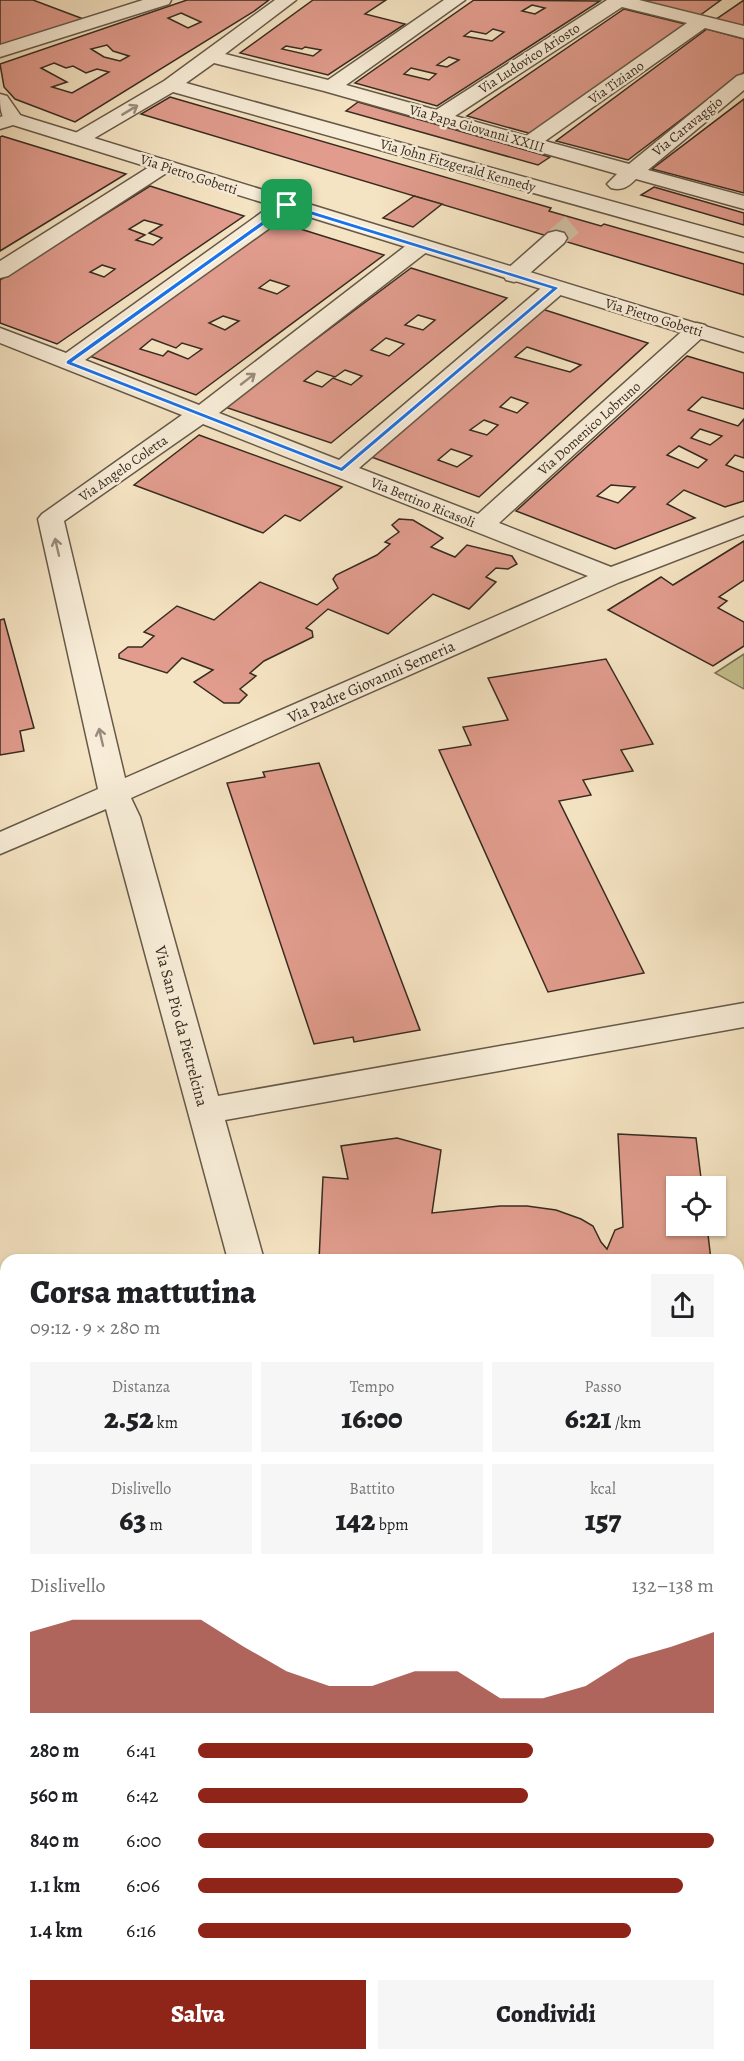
<!DOCTYPE html>
<html lang="it">
<meta charset="utf-8">
<style>
body{margin:0;font-family:Alegreya,serif;background:#f6f6f6;color:#202124;height:100vh;display:flex;flex-direction:column;font-size:22px;white-space:nowrap}
*{box-sizing:border-box;margin:0}
p{font-size:20px;color:#757577}
.icon{flex:none;width:33px;height:33px;fill:none;stroke:currentColor;stroke-width:2;stroke-linecap:round;stroke-linejoin:round}
.map{position:relative;flex:1;overflow:hidden}
.sheet{position:absolute;left:0px;top:1254px;width:744px;height:807px;display:flex;flex-direction:column;background:#fff;border-radius:18px 18px 0 0;box-shadow:0 2px 4px #0004}
.sheet>*{flex:none}
.buttons{position:absolute;left:666px;top:1176px;display:grid;gap:12px}
.buttons a{display:grid;place-items:center;width:60px;height:60px;border-radius:0px;background:#fff;box-shadow:0 2px 4px #0004;font-size:30px}
.pin{position:absolute;display:grid;place-items:center;width:51px;height:51px;color:#fff;margin:-26px;border-radius:12px;box-shadow:0 3px 9px #0006}
.round{display:grid;place-items:center;flex:none;width:63px;height:63px;border-radius:0px;background:#f6f6f6}
.summary{display:flex;align-items:center;justify-content:space-between;height:102px;padding:0 30px}
h1{font-size:33px;font-weight:800;line-height:45px}
.metrics{display:grid;grid-template-columns:repeat(3,1fr);gap:9px;height:102px;padding:6px 30px}
.metrics div{display:grid;align-content:center;border-radius:0px;background:#f6f6f6;text-align:center}
.metrics b{font-size:30px;font-weight:800}
.metrics small{font-size:16px;font-weight:400}
.metrics p{font-size:16px}
.chart{height:168px;padding:12px 30px}
.chart p{display:flex;justify-content:space-between}
.chart svg{width:100%;height:108px;margin-top:6px;fill:#8f2418;opacity:.7}
.action{display:flex;gap:12px;margin-top:auto;padding:12px 30px}
.action a{flex:1;height:69px;border-radius:0px;background:#8f2418;color:#fff;font-size:24px;font-weight:800;line-height:69px;text-align:center}
.action a+a{background:#f6f6f6;color:#202124}
ul{padding:0 30px;list-style:none;font-size:20px}
li{display:grid;grid-template-columns:96px 72px 1fr;align-items:center;height:45px}
li i{height:15px;border-radius:8px;background:#8f2418}
.map>svg:first-child{display:block}
.green{fill:#c4c28f;stroke:#7e7658;stroke-width:1.5}
.building{fill:#e19c8d;stroke:#372b20;stroke-width:1.5;fill-rule:evenodd}
.lines{fill:none;stroke-linecap:round;stroke-linejoin:round}
.minor-tunnel{stroke:#cfbfa2;stroke-width:21;stroke-dasharray:21 10;stroke-linecap:butt}
.minor-casing{stroke:#665949;stroke-width:3}
.tertiary-casing{stroke:#665949;stroke-width:3}
.minor{fill:#f8edd8;fill-rule:evenodd}
.tertiary{fill:#f8edd8;fill-rule:evenodd}
.oneway{stroke:#988c7c}
.route{fill:#1a73e8;stroke:#fff;stroke-width:1.5;fill-rule:evenodd}
.labels{text-anchor:middle;stroke-width:5;stroke-linejoin:round;paint-order:stroke}
.far-street-label{font-size:14px;fill:#372b20;stroke:#f8edd8}
.street-label{font-size:16px;fill:#372b20;stroke:#f8edd8}
</style>
<div class="map">
<svg width="744" height="2061" viewBox="0 0 744 2061">
<rect width="100%" height="100%" fill="#f5e4c3"/>
<filter id="stains"><feTurbulence type="fractalNoise" baseFrequency=".00333" numOctaves="4"/><feColorMatrix values="0 0 0 0 .2 0 0 0 0 .09 0 0 0 0 .02 0 0 0 .5 -.17"/></filter>
<radialGradient id="worn" r=".72"><stop offset=".6" stop-color="#630" stop-opacity="0"/><stop offset="1" stop-color="#630" stop-opacity=".3"/></radialGradient>
<path class="green" d="M744 654V689L715 673Z"/>
<g class="building">
<path d="M0 0H33L86 20 0 47Z"/>
<path d="M187 0H269L253 12 75 122 15 99 4 87 0 64ZM181 13 201 22 188 28 168 18ZM107 45 113 51 129 56 120 61 104 57 91 49ZM54 63 66 68 73 66 86 73 97 69 109 72 72 93 52 87 67 82 41 68Z"/>
<path d="M313 0H386L365 14 405 24 328 75 240 53ZM286 46 302 49 305 47 321 50 313 56 282 49Z"/>
<path d="M474 0 600 1 437 106 355 83ZM532 5 545 8 535 14 522 11ZM493 29 504 32 492 41 464 36 471 31 486 34ZM449 57 459 60 447 67 437 65ZM411 68 436 74 429 80 404 74Z"/>
<path d="M637 0H721L699 16Z"/>
<path d="M744 0V27L715 20Z"/>
<path d="M624 9 685 24 532 134 467 116Z"/>
<path d="M707 29 744 39V72L628 160 556 141Z"/>
<path d="M170 97 551 208 549 211 601 226 604 224 744 264V295L141 114Z"/>
<path d="M744 99V193L652 169Z"/>
<path d="M358 102 550 157 538 165 346 111Z"/>
<path d="M2 136 126 174 0 251V137Z"/>
<path d="M150 186 244 216 57 344 0 323V280ZM144 220 162 225 149 233 162 238 153 245 136 240 145 235 129 229ZM102 265 115 269 104 277 90 272Z"/>
<path d="M654 187 744 213V225L641 195Z"/>
<path d="M414 196 442 204 413 227 383 218Z"/>
<path d="M278 222 384 255 196 395 84 354ZM270 280 289 286 277 294 259 288ZM223 316 239 321 225 330 209 323ZM152 339 176 348 182 343 202 349 188 359 168 351 163 356 140 349Z"/>
<path d="M411 268 507 298 331 443 225 407ZM418 315 435 320 423 330 405 325ZM386 338 404 344 389 356 371 350ZM345 370 362 376 351 385 333 378 322 387 304 381 317 371 335 377Z"/>
<path d="M542 309 648 343 479 497 366 455ZM527 347 581 365 570 372 515 357ZM511 397 528 403 517 413 500 407ZM484 420 498 425 487 435 470 430ZM451 449 472 456 457 467 438 460Z"/>
<path d="M687 356 744 373V409L702 397 688 410 738 426 744 419V458L735 455 726 465 744 472V501L725 507 684 490 667 504 695 518 615 549 516 511ZM700 429 722 436 710 445 691 438ZM679 446 707 460 698 468 667 455ZM611 485 635 487 618 503 597 496Z"/>
<path d="M199 435 342 487 300 521 285 515 263 533 134 485Z"/>
<path d="M399 519 413 520 443 538 431 547 455 557 467 545 512 556 517 564 508 569 496 568 486 577 496 582 469 609 433 594 388 634 328 609 306 628 312 631 313 637 264 661 250 673 256 676 240 689 247 695 239 703H224L194 682 213 670 182 658 167 673 119 658V654L128 647H142L154 636 144 632 177 606 214 620 260 582 317 605 338 588 333 579 336 575 377 555 390 544 385 542 399 532 392 525Z"/>
<path d="M744 541V580L719 597 727 601 718 608 744 622V646L713 666 608 610 661 577 673 585Z"/>
<path d="M4 619 34 728 20 731 24 751 0 755V620Z"/>
<path d="M606 659 653 744 621 750 633 771 583 780 591 795 559 801 644 973 548 992 439 750 471 745 463 727 508 720 488 678Z"/>
<path d="M319 763 420 1030 354 1042 353 1037 314 1044 227 783 265 777 263 772Z"/>
<path d="M618 1134 696 1138 702 1186H676V1226H707L711 1260H319L323 1177 348 1179 341 1146 397 1138 441 1150 432 1213 500 1206H527L556 1210 581 1219 593 1226 601 1242 607 1249 615 1230 623 1227Z"/>
</g>
<g class="lines">
<path class="minor-tunnel" d="M556 238 579 219"/>
<defs>
<g id="minor">
<path d="M143 0H171L169 4 0 57V45Z"/>
<path d="M275 0H296L225 54 328 80 444 0H465L346 85 436 110 607 0H639L744 26V38L705 28 545 141 629 164 737 76 744 74V90L648 170 744 196V209L636 179C628 187 622 191 611 188L607 184 617 174 324 91 214 63 186 83 744 238V252L173 92 86 143H72L69 139 72 135 164 81ZM622 7 687 23 526 136 455 116Z"/>
<path d="M0 94 7 96 23 119 20 123H6C0 113 0 106 0 94Z"/>
<path d="M164 160 171 162 174 166 171 170 8 276 0 278V261L157 162Z"/>
<path d="M287 199 295 200 298 205 295 210 85 360 199 405 412 241 420 239 428 241 431 246 428 251 219 413 339 460 547 283 555 281 563 283 566 288 563 293 359 468 478 514 689 325 697 323 705 325 709 330 705 335 499 523 611 567 744 517V534L620 582 131 798 140 817 218 1096 744 1003V1027L225 1120 264 1260H228L106 809 0 854V832L98 789 38 519 42 514 182 415 0 343V328L66 353 279 200ZM203 424 588 576 125 778 64 521Z"/>
<path d="M556 231 564 233 567 238 564 243 522 280 514 282 506 280 503 275 506 270 548 233Z"/>
<path d="M738 1810 744 1811V1853L738 1852Z"/>
<path d="M437 2055H485L487 2061H439Z"/>
</g>
<path id="tertiary" d="M13 113 744 338V352L13 125 0 129V117Z"/>
</defs>
<use href="#minor" class="minor-casing"/>
<use href="#tertiary" class="tertiary-casing"/>
<use href="#minor" class="minor"/>
<use href="#tertiary" class="tertiary"/>
</g>
<defs><path id="oneway-shaft" d="M-6 0H5M1.5-3L5.5 0L1.5 3" fill="none" stroke-width="1.6" stroke-linecap="round" stroke-linejoin="round" transform="scale(1.5)"/></defs>
<g class="oneway">
<use href="#oneway-shaft" transform="translate(130 110) rotate(-31)"/>
<use href="#oneway-shaft" transform="translate(248 379) rotate(-38)"/>
<use href="#oneway-shaft" transform="translate(57 547) rotate(-103)"/>
<use href="#oneway-shaft" transform="translate(101 737) rotate(-103)"/>
</g>
<path class="route" d="M287 203 558 287 559 288 342 472 66 364V361ZM288 208 551 289 341 467 73 362Z"/>
<g class="labels">
<g class="far-street-label">
<text transform="translate(529 58) rotate(-33)" y="5">Via Ludovico Ariosto</text>
<text transform="translate(616 82) rotate(-35)" y="5">Via Tiziano</text>
<text transform="translate(687 126) rotate(-39)" y="5">Via Caravaggio</text>
<text transform="translate(477 128) rotate(16)" y="5">Via Papa Giovanni XXIII</text>
<text transform="translate(458 165) rotate(16)" y="5">Via John Fitzgerald Kennedy</text>
<text transform="translate(189 174) rotate(18)" y="5">Via Pietro Gobetti</text>
<text transform="translate(654 317) rotate(17)" y="5">Via Pietro Gobetti</text>
<text transform="translate(589 428) rotate(-42)" y="5">Via Domenico Lobruno</text>
<text transform="translate(123 468) rotate(-35)" y="5">Via Angelo Coletta</text>
<text transform="translate(423 502) rotate(22)" y="5">Via Bettino Ricasoli</text>
</g>
<g class="street-label">
<text transform="translate(371 681) rotate(-24)" y="6">Via Padre Giovanni Semeria</text>
<text transform="translate(182 1026) rotate(75)" y="6">Via San Pio da Pietrelcina</text>
</g>
</g>
<rect width="100%" height="100%" filter="url(#stains)"/>
<rect width="100%" height="100%" fill="url(#worn)"/>
</svg>
<div class="buttons">
<a><svg class="icon" aria-label="locate" viewBox="0 0 24 24"><circle cx="12" cy="12" r="6"/><path d="M12 2v4M12 18v4M2 12h4M18 12h4"/></svg></a>
</div>
<div class="pin" style="left:287px;top:205px;background:#1e9e55"><svg class="icon" aria-label="arrive" viewBox="0 0 24 24"><path d="M6 21V4h12l-3 4 3 4H6"/></svg></div>
<section class="sheet">
<div class="summary"><div><h1>Corsa mattutina</h1><p>09:12 · 9 × 280 m</p></div><a class="round"><svg class="icon" aria-label="share" viewBox="0 0 24 24"><path d="M12 15V3M7 8l5-5 5 5M5 13v7h14v-7"/></svg></a></div>
<div class="metrics">
<div><p>Distanza</p><b>2.52<small> km</small></b></div>
<div><p>Tempo</p><b>16:00</b></div>
<div><p>Passo</p><b>6:21<small> /km</small></b></div>
</div>
<div class="metrics">
<div><p>Dislivello</p><b>63<small> m</small></b></div>
<div><p>Battito</p><b>142<small> bpm</small></b></div>
<div><p>kcal</p><b>157</b></div>
</div>
<div class="chart"><p><span>Dislivello</span>132–138 m</p>
<svg viewBox="0 0 160 44" preserveAspectRatio="none"><path d="M0 44V11L10 6L20 6L30 6L40 6L50 17L60 27L70 33L80 33L90 27L100 27L110 38L120 38L130 33L140 22L150 17L160 11V44z"/></svg>
</div>
<ul>
<li><b>280 m</b>6:41<i style="width:65%"></i></li>
<li><b>560 m</b>6:42<i style="width:64%"></i></li>
<li><b>840 m</b>6:00<i style="width:100%"></i></li>
<li><b>1.1 km</b>6:06<i style="width:94%"></i></li>
<li><b>1.4 km</b>6:16<i style="width:84%"></i></li>
</ul>
<div class="action"><a>Salva</a><a>Condividi</a></div>
</section>
</div>
